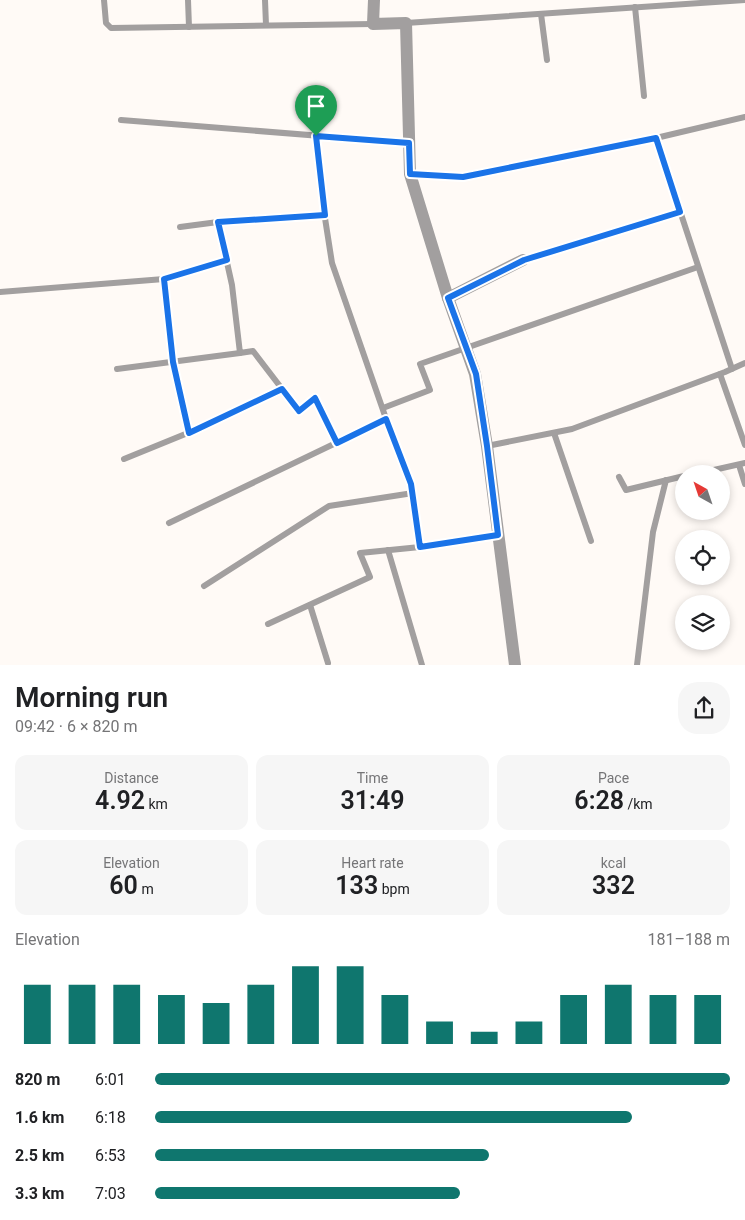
<!DOCTYPE html>
<meta charset="utf-8">
<style>
body{margin:0;font-family:Roboto,sans-serif;background:#f6f6f6;color:#202124;height:100vh;display:flex;flex-direction:column;font-size:19px;white-space:nowrap}
*{box-sizing:border-box;margin:0}
p{font-size:16px;color:#757577}
.icon{flex:none;width:28px;height:28px;fill:none;stroke:currentColor;stroke-width:2;stroke-linecap:round;stroke-linejoin:round}
.map{position:relative;height:665px;overflow:hidden}
.details{display:flex;flex-direction:column;background:#fff;flex:1}
.details>*{flex:none}
.needle{width:32px;rotate:320deg}
.tools{position:absolute;left:675px;top:465px;display:grid;gap:10px}
.tools a{display:grid;place-items:center;width:55px;height:55px;border-radius:50%;background:#fff;box-shadow:0 2px 8px #0003;font-size:25px}
.pin{position:absolute;display:grid;place-items:center;width:42px;height:42px;color:#fff;margin:-51px -21px;border-radius:50% 50% 50% 0;rotate:-45deg;box-shadow:0 0 5px #0007}
.pin .icon{rotate:45deg}
.round{display:grid;place-items:center;flex:none;width:52px;height:52px;border-radius:20px;background:#f6f6f6}
.summary{display:flex;align-items:center;justify-content:space-between;height:85px;padding:0 15px}
h1{font-size:28px;font-weight:600;line-height:38px}
.metrics{display:grid;grid-template-columns:repeat(3,1fr);gap:8px;height:85px;padding:5px 15px}
.metrics div{display:grid;align-content:center;border-radius:12px;background:#f6f6f6;text-align:center}
.metrics b{font-size:25px;font-weight:600}
.metrics small{font-size:14px;font-weight:400}
.metrics p{font-size:14px}
.chart{height:140px;padding:10px 15px}
.chart p{display:flex;justify-content:space-between}
.chart svg{width:100%;height:90px;margin-top:5px;stroke:#0f766e;stroke-width:6}
ul{padding:0 15px;list-style:none;font-size:16px}
li{display:grid;grid-template-columns:80px 60px 1fr;align-items:center;height:38px}
li i{height:12px;border-radius:6px;background:#0f766e}
.map>svg:first-child{display:block}
.lines{fill:none;stroke-linecap:round;stroke-linejoin:round}
.service{stroke:#a29f9f;stroke-width:6}
.minor{stroke:#a29f9f;stroke-width:12}
.route-casing{stroke:#fff;stroke-width:10}
.route{stroke:#1a73e8;stroke-width:6}
</style>
<div class="map">
<svg width="745" height="665" viewBox="0 0 745 665">
<rect width="100%" height="100%" fill="#fffaf6"/>
<g class="lines">
<g class="service">
<path d="M104 0 106 23 111 28 373 24"/>
<path d="M188 0 189 27"/>
<path d="M265 0 266 25"/>
<path d="M635 7 644 96"/>
<path d="M541 14 547 60"/>
<path d="M406 23 745 0"/>
<path d="M318 100 316 136 322 199 332 263 392 436 411 484 420 547"/>
<path d="M121 120 409 143"/>
<path d="M656 138 732 369"/>
<path d="M410 174 463 177 656 138 745 117"/>
<path d="M218 222 232 285 240 353 253 351 299 411 315 398 337 443"/>
<path d="M180 227 218 222 325 215"/>
<path d="M523 260 680 212"/>
<path d="M164 279 173 362 189 433"/>
<path d="M0 292 164 279 227 259"/>
<path d="M117 369 240 353"/>
<path d="M720 374 745 445"/>
<path d="M383 408 430 390 420 364 698 267"/>
<path d="M554 433 591 541"/>
<path d="M487 446 572 429 725 372 745 363"/>
<path d="M124 459 205 426 282 389"/>
<path d="M739 465 745 484"/>
<path d="M696 474 745 463"/>
<path d="M619 477 626 490 684 476"/>
<path d="M169 523 386 419"/>
<path d="M388 550 422 665"/>
<path d="M204 586 329 506 413 493"/>
<path d="M310 605 328 663"/>
<path d="M268 624 370 577 360 553 420 547 498 535"/>
<path d="M637 665 653 532 666 480"/>
</g>
<g class="minor">
<path d="M374 0 373 24 406 23 410 174 448 298 475 374 487 446 515 665"/>
<path d="M448 298 523 260"/>
</g>
</g>
<g class="lines">
<defs>
<path id="route" d="M316 136 409 143 410 174 463 177 656 138 680 212 524 260 448 298 476 374 487 446 498 535 420 547 411 484 386 419 337 443 315 398 299 411 282 389 189 433 173 362 164 279 227 260 218 222 325 215Z"/>
</defs>
<use href="#route" class="route-casing"/>
<use href="#route" class="route"/>
</g>
</svg>
<div class="tools">
<a><svg class="needle" viewBox="-14 -14 28 28"><path d="M0-13l5 13h-10z" fill="#e53935"/><path d="M0 13l5-13h-10z" fill="#757577"/></svg></a>
<a><svg class="icon" aria-label="locate" viewBox="0 0 24 24"><circle cx="12" cy="12" r="6"/><path d="M12 2v4M12 18v4M2 12h4M18 12h4"/></svg></a>
<a><svg class="icon" aria-label="layers" viewBox="0 0 24 24"><path d="M12 4l9 5-9 5-9-5zM3 14l9 5 9-5"/></svg></a>
</div>
<div class="pin" style="left:316px;top:136px;background:#1e9e55"><svg class="icon" aria-label="arrive" viewBox="0 0 24 24"><path d="M6 21V4h12l-3 4 3 4H6"/></svg></div>
</div>
<section class="details">
<div class="summary"><div><h1>Morning run</h1><p>09:42 · 6 × 820 m</p></div><a class="round"><svg class="icon" aria-label="share" viewBox="0 0 24 24"><path d="M12 15V3M7 8l5-5 5 5M5 13v7h14v-7"/></svg></a></div>
<div class="metrics">
<div><p>Distance</p><b>4.92<small> km</small></b></div>
<div><p>Time</p><b>31:49</b></div>
<div><p>Pace</p><b>6:28<small> /km</small></b></div>
</div>
<div class="metrics">
<div><p>Elevation</p><b>60<small> m</small></b></div>
<div><p>Heart rate</p><b>133<small> bpm</small></b></div>
<div><p>kcal</p><b>332</b></div>
</div>
<div class="chart"><p><span>Elevation</span>181–188 m</p>
<svg viewBox="0 0 160 44" preserveAspectRatio="none"><path d="M5 44V15M15 44V15M25 44V15M35 44V20M45 44V24M55 44V15M65 44V6M75 44V6M85 44V20M95 44V33M105 44V38M115 44V33M125 44V20M135 44V15M145 44V20M155 44V20"/></svg>
</div>
<ul>
<li><b>820 m</b>6:01<i style="width:100%"></i></li>
<li><b>1.6 km</b>6:18<i style="width:83%"></i></li>
<li><b>2.5 km</b>6:53<i style="width:58%"></i></li>
<li><b>3.3 km</b>7:03<i style="width:53%"></i></li>
</ul>
</section>
